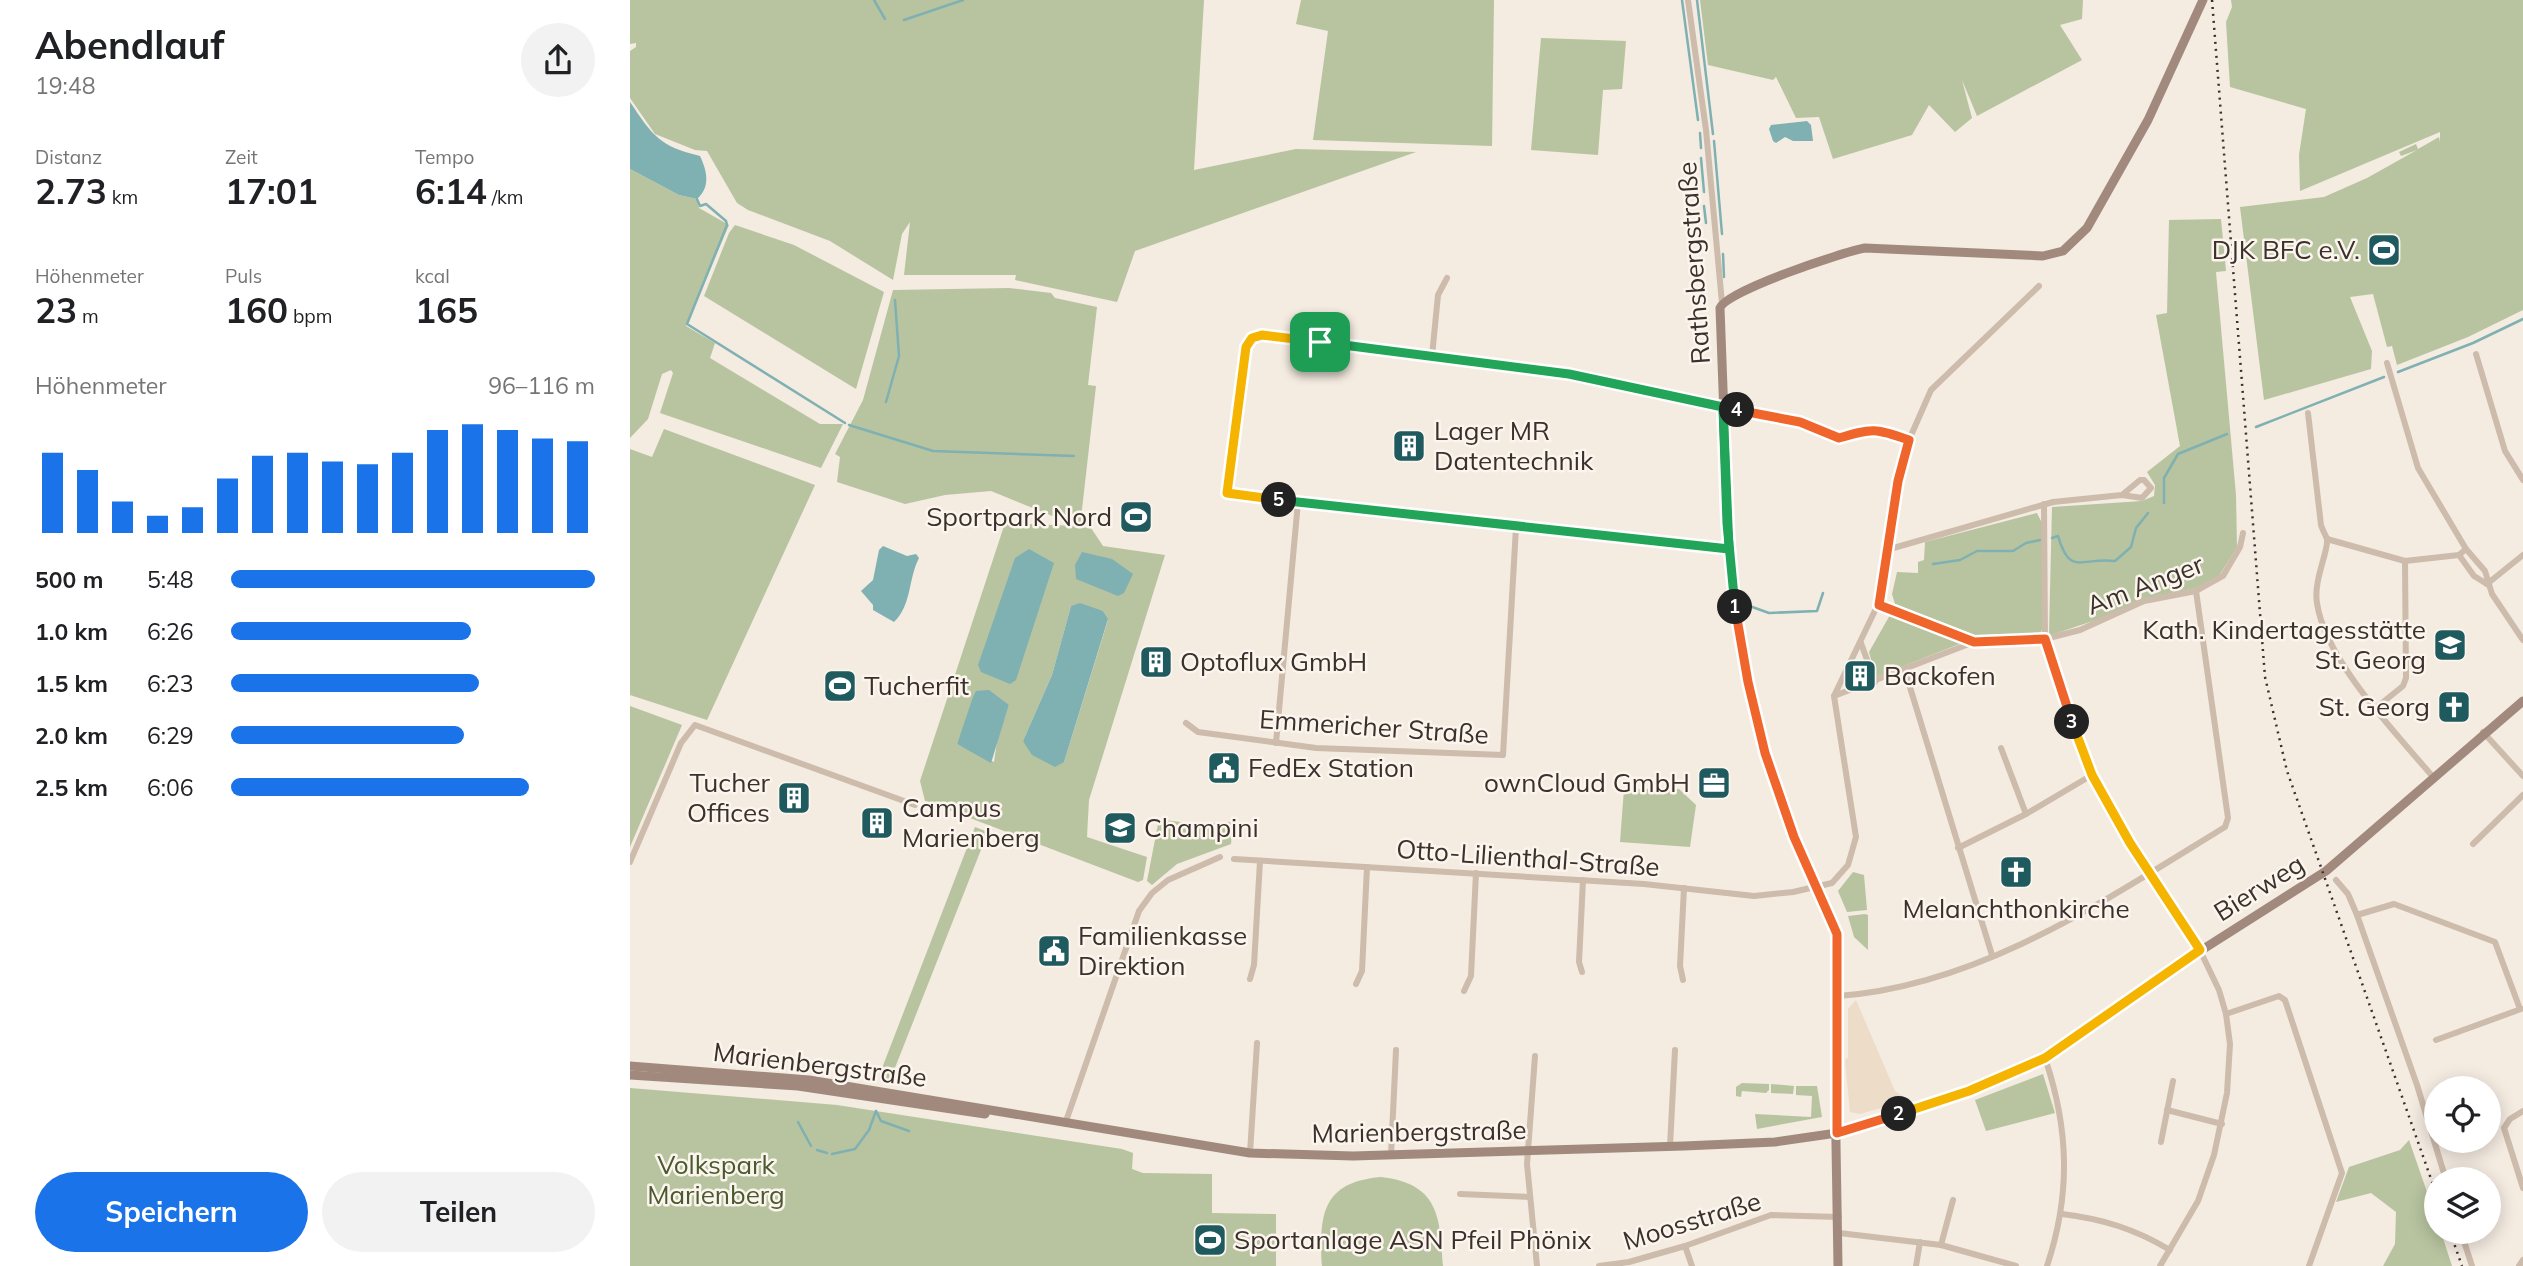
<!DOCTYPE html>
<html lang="de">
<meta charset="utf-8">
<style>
body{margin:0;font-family:Mulish,sans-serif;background:#f2f2f2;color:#202124;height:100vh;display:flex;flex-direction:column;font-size:26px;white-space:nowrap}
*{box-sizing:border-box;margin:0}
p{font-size:23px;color:#757577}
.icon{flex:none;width:38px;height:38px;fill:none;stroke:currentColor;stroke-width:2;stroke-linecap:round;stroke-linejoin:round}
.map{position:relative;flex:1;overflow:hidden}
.sheet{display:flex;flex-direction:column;background:#fff;width:630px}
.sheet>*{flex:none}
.tools{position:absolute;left:1794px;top:1076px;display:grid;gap:14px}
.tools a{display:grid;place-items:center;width:77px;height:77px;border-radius:50%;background:#fff;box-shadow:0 4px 18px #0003;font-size:35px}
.pin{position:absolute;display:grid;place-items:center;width:60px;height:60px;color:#fff;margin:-30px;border-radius:14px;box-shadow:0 4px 10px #0006}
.km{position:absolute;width:35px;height:35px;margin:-18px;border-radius:50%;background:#222;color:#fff;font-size:19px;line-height:35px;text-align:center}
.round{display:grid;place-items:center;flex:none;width:74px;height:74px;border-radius:37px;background:#f2f2f2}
.overview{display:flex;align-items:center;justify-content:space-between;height:119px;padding:0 35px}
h1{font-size:38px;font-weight:700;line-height:52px}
.stats{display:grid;grid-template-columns:repeat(3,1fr);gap:10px;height:119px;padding:7px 35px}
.stats div{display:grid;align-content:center}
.stats b{font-size:35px;font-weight:700}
.stats small{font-size:19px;font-weight:400}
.stats p{font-size:19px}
.chart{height:196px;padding:14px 35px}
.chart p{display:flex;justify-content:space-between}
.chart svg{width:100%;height:126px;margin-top:7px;stroke:#1a73e8;stroke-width:6}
.primary-button{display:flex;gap:14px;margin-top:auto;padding:14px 35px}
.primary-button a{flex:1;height:80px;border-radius:42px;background:#1a73e8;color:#fff;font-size:28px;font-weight:700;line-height:80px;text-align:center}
.primary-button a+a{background:#f2f2f2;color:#202124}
ul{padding:0 35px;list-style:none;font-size:23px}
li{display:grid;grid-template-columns:112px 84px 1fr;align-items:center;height:52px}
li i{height:18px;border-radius:9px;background:#1a73e8}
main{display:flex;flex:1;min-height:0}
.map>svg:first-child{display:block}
.green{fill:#b8c4a0;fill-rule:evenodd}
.plaza{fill:#ecdcc8}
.water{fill:#7fb0b2}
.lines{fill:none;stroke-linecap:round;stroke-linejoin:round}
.stream{stroke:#7fb0b2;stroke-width:2.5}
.street{stroke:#cdbbac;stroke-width:6}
.secondary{stroke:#a18a7d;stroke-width:9}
.rail{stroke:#3b302b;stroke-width:2.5;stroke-dasharray:2 5;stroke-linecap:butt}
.split-1-casing{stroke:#fff;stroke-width:14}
.split-2-casing{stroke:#fff;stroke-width:14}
.split-3-casing{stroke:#fff;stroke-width:14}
.split-4-casing{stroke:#fff;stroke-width:14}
.split-5-casing{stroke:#fff;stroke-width:14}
.split-6-casing{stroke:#fff;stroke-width:14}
.split-1{stroke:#22a559;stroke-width:9}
.split-2{stroke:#f0652b;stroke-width:9}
.split-3{stroke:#f5b400;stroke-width:9}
.split-4{stroke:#f0652b;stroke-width:9}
.split-5{stroke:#22a559;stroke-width:9}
.split-6{stroke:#f5b400;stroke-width:9}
.labels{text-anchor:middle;stroke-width:5;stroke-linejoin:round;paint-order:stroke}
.poi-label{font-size:26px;fill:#3b302b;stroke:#fbf5ee;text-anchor:start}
.street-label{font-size:26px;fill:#3b302b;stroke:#fbf5ee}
.park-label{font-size:26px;fill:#4a5a2e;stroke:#fbf5ee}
</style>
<main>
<section class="sheet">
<div class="overview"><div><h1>Abendlauf</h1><p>19:48</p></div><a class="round"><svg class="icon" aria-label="share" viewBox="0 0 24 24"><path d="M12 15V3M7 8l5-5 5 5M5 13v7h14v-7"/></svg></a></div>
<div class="stats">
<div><p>Distanz</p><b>2.73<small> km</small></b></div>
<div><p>Zeit</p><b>17:01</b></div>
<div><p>Tempo</p><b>6:14<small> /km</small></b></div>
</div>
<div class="stats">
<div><p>Höhenmeter</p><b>23<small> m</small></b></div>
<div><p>Puls</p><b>160<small> bpm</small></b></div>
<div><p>kcal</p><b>165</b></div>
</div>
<div class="chart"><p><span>Höhenmeter</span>96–116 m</p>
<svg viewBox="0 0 160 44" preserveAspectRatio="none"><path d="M5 44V16M15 44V22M25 44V33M35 44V38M45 44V35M55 44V25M65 44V17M75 44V16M85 44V19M95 44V20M105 44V16M115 44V8M125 44V6M135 44V8M145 44V11M155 44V12"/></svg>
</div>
<ul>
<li><b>500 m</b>5:48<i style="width:100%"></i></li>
<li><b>1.0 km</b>6:26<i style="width:66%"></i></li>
<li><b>1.5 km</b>6:23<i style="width:68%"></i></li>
<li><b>2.0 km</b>6:29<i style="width:64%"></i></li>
<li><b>2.5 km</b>6:06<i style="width:82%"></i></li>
</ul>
<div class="primary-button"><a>Speichern</a><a>Teilen</a></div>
</section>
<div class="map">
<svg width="1893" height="1266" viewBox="0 0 1893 1266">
<rect width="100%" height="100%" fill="#f4ebe1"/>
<g class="green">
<path d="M0 0H574L564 170 666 149 786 152 505 251 487 302 385 280 386 275H274L280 222 272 234 263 280 200 241 118 210 107 203 77 151 65 150 25 134 0 98V51L6 47V43L0 44Z"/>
<path d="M671 0H864L862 146 683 140 698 31 666 24Z"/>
<path d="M1070 0H1453L1452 19 1430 25 1452 60 1347 116 1332 80 1342 118 1325 132 1299 105 1282 135 1203 159 1189 117 1166 118 1146 77 1143 80 1078 65Z"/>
<path d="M1601 0H1893V310L1838 337 1767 365 1762 346 1757 347 1743 294 1720 297 1742 351 1741 369 1634 400 1610 207 1694 197 1737 178 1787 150 1771 156 1769 152 1786 144 1788 149 1809 137 1810 142V132L1670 191 1669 155 1676 109 1600 87 1596 22 1602 7Z"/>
<path d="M911 38 996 41 992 89 973 90 968 155 901 150Z"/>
<path d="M0 169 49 195 67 199 69 208 99 225 56 326 85 343 80 358 190 424H213L191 468 30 413 43 373 41 370 32 374 18 419 0 438Z"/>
<path d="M1591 219 1596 271 1586 272 1606 495 1607 547 1589 576 1566 588 1514 599 1466 620 1421 635 1419 633 1422 507 1512 501 1524 496 1525 485 1517 472 1550 446 1526 315 1537 313 1539 220Z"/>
<path d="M105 225 164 245 254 292 226 389 74 296 99 233Z"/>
<path d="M379 288 421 293 425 298 467 307 458 385 466 386 450 527 461 528 473 546 535 555 459 800 457 837 517 857 513 880 508 882 295 801 290 781 375 523 447 526 361 491 315 495 275 504 207 482 210 457 205 454 233 400 263 290ZM441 606 473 611 478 620 434 762 393 741 422 675ZM347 691 379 705 367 742 364 762 327 744Z"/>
<path d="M34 429 185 485 77 720 0 695V449L22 457Z"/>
<path d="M1407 513 1412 523V630L1410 634 1345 635 1265 604 1262 594 1267 572 1288 573V562L1294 560 1295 542Z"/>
<path d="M1260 615 1332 643 1246 677 1239 652Z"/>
<path d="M0 706 52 725 0 847Z"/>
<path d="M994 789H1049L1066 805 1060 847 990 842Z"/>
<path d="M529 819 564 824 603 822 601 844 547 864 522 885 517 881Z"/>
<path d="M345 827 358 832 259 1083 250 1081 249 1076Z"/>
<path d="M1223 872 1234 875 1237 910 1217 912 1208 891Z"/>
<path d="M1235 914 1238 915V950L1224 937 1218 916Z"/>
<path d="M1413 1074 1425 1113 1356 1131 1345 1100Z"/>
<path d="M1112 1083 1139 1084V1090L1136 1093 1112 1091 1111 1097 1106 1096V1087Z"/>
<path d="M1141 1084 1164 1086 1163 1094 1141 1093Z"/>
<path d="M1166 1086H1187L1192 1117 1127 1129 1125 1114 1181 1117 1182 1096 1166 1095Z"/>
<path d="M0 1088 207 1105 492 1149 503 1153 502 1169 513 1173 582 1174V1213L646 1214V1266H0Z"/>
<path d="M1779 1140 1806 1218V1232H1811L1822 1266H1753L1765 1244 1766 1212 1741 1193 1706 1202 1719 1167 1770 1150Z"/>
<path d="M751 1177C809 1184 810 1216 813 1266H692C689 1215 692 1182 751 1177Z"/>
</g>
<path class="plaza" d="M1226 1000 1265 1091 1278 1100 1230 1114 1220 1112 1215 1060 1218 1058V1009Z"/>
<g class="water">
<path d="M0 102C23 136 29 146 70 156 77 171 81 187 67 199L49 195 0 169Z"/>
<path d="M1177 121 1181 125 1183 141H1163L1155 137 1146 143 1143 141 1139 129 1141 125Z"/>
<path d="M253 546 277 556 286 554 289 558C278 579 282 605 264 622L243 610V605L231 591 243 580 249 550Z"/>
<path d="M399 549 424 563 386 680 380 684 351 672 348 665 385 558Z"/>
<path d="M452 552 482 559 503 574 494 593 488 596 446 579 445 565Z"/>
<path d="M450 603 473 611 478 619 434 762 425 767 402 755 393 741 422 675 441 606Z"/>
<path d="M359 690 379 705 361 763 327 744 343 697 346 691Z"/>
</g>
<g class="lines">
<g class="stream">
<path d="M244 0 255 19"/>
<path d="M1052 0 1068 120"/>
<path d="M1067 0 1083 134"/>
<path d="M274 20 333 0"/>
<path d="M1070 133 1071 148"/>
<path d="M1084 141 1092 234"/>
<path d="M1071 158 1074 192"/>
<path d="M67 199 70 206 76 204 96 221 97 225 57 324 215 423"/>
<path d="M1074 206 1076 223"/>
<path d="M1093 254 1094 277"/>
<path d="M1768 372 1843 343 1893 319"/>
<path d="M256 402 269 356 265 300"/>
<path d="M219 425 303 451 444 456"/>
<path d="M1626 427 1754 377"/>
<path d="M1534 503V478L1548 454 1597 434"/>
<path d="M1422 538 1428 536C1440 577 1451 557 1485 561L1501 547 1506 528 1518 513"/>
<path d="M1303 564 1330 560 1347 551H1383L1396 543 1410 540"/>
<path d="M1114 604 1139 613 1187 611 1193 593"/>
<path d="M252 1075V1080L262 1079"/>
<path d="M246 1111 251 1121 279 1131"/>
<path d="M168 1122 181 1146"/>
<path d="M187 1150 197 1153"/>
<path d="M202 1154 225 1149 239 1130 246 1111"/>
</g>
<g class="street">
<path d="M1058 0 1076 130 1092 303"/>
<path d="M1846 354 1875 451 1893 480"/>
<path d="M802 356 808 295 817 278"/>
<path d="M1757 363 1788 468 1836 549 1829 555"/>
<path d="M1678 413 1691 525C1692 529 1696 536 1697 539 1699 550 1683 581 1687 603 1695 660 1766 733 1803 777"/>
<path d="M1414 504 1415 639 1451 746 1462 775 1518 874 1565 940 1589 990 1596 1014 1600 1044 1597 1093 1584 1155 1568 1201 1530 1266"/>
<path d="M1697 539 1775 561 1829 555"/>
<path d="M1099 549 597 493 616 347 622 338 632 335 939 374 988 383 1063 403 1170 422 1202 437 1209 438 1243 430 1279 440"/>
<path d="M1260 549 1423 502 1492 495 1512 498 1521 488 1514 480H1510L1492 495"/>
<path d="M1836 549 1855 571 1862 594 1893 640"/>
<path d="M1829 555 1844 576 1857 584"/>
<path d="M1857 584 1893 555"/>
<path d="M1249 605 1344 642"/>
<path d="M1231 643 1245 682"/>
<path d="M1275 671 1362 955"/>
<path d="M1204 696 1344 642 1415 639 1450 630 1514 601 1566 591 1593 576 1610 547 1613 533"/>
<path d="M1747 707 1773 686 1776 678 1775 561"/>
<path d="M556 723 568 732 686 748 873 755 886 527"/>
<path d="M1853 732 1893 776"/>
<path d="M646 743 668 502"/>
<path d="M1371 748 1396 814"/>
<path d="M1843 844 1893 795"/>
<path d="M1328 848 1396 814 1462 775"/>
<path d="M604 859 1014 884 1124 896 1163 892 1202 883 1218 865 1226 837 1204 696 1252 596 1268 481 1279 440 1301 390 1409 286"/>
<path d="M0 862 51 743 65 725 285 805"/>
<path d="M1706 880 1718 894 1727 915 1787 1085 1816 1180"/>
<path d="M1727 915 1764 904 1865 942 1890 1009"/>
<path d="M952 972 949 962 953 880"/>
<path d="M620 979 624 965 630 861"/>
<path d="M1053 980 1050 966 1054 888"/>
<path d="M726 984 732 971 737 867"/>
<path d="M834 991 841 976 846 873"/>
<path d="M1208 996C1350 986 1477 899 1595 827L1598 818 1566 591"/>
<path d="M1596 1014 1649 996 1655 1000 1712 1173 1679 1266"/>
<path d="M1806 1040 1891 1009"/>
<path d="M905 1056 897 1164 907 1266"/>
<path d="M1415 1058C1439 1129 1441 1194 1417 1266"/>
<path d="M1537 1110 1592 1124"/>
<path d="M1893 1111 1880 1119 1874 1128 1893 1188"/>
<path d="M435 1124 509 911 522 893 538 880 590 857"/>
<path d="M1531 1142 1543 1081"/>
<path d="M1040 1146 1045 1050"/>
<path d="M620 1153 627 1043"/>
<path d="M761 1155 766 1050"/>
<path d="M830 1194 900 1197"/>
<path d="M1432 1214C1473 1219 1505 1229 1540 1250"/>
<path d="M1831 1232 1842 1266"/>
<path d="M1209 1233 1311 1245 1386 1266"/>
<path d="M1311 1245 1323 1200"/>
<path d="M1055 1246 1062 1266"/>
<path d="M969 1266 999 1262 1055 1246 1141 1215 1209 1217"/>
<path d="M1286 1266 1290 1242"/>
<path d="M1889 1266 1893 1260"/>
</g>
<g class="secondary">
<path d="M0 1066 179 1080 620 1153 723 1156 1054 1146 1145 1142 1207 1133 1339 1091 1393 1069 1435 1046 1545 967 1696 871 1893 701"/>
<path d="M0 1075 168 1086 355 1114"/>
<path d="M1208 1266 1205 1083 1208 940 1148 794 1131 736 1112 656 1099 549 1090 308C1096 291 1213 252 1235 248L1413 256 1433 251 1457 228 1518 120 1573 0"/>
</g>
<g class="rail">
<path d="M1582 0 1635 677 1657 771 1806 1193"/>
<path d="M1820 1232 1832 1266"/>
</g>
</g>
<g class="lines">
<defs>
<path id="split-1" d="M690 342 939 374 1093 407 1097 523 1105 607"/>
<path id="split-2" d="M1105 607 1118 682 1135 753 1164 837 1207 934V1133L1269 1114"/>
<path id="split-3" d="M1269 1114 1339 1091 1415 1058 1570 950 1500 843 1462 775 1442 722"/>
<path id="split-4" d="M1107 410 1170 422 1209 438C1243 428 1245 428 1279 440L1268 481 1249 605 1344 642 1415 639 1442 722"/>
<path id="split-5" d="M649 500 1099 549 1093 407 1107 410"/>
<path id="split-6" d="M649 500 597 493 616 347 622 338 632 335 690 342"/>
</defs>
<use href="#split-1" class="split-1-casing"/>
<use href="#split-2" class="split-2-casing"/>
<use href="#split-3" class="split-3-casing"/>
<use href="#split-4" class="split-4-casing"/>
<use href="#split-5" class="split-5-casing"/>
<use href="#split-6" class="split-6-casing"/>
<use href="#split-1" class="split-1"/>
<use href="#split-2" class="split-2"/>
<use href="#split-3" class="split-3"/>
<use href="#split-4" class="split-4"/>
<use href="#split-5" class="split-5"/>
<use href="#split-6" class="split-6"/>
</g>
<defs>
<symbol id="stadium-square" viewBox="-11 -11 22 22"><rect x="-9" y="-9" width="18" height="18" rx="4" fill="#1f5a5e" stroke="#fbf5ee"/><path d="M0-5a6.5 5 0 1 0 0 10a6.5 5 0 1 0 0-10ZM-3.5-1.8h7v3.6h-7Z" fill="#fff"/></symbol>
<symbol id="building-square" viewBox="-11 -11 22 22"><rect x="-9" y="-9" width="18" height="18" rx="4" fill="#1f5a5e" stroke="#fbf5ee"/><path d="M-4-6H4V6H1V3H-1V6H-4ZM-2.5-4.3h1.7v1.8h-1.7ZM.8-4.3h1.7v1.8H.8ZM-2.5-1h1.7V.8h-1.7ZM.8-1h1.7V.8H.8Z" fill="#fff"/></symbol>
<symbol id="school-square" viewBox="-11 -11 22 22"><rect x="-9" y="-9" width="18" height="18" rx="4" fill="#1f5a5e" stroke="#fbf5ee"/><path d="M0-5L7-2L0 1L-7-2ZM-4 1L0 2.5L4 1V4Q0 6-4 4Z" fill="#fff"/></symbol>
<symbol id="church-square" viewBox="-11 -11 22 22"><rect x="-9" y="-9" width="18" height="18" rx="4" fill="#1f5a5e" stroke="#fbf5ee"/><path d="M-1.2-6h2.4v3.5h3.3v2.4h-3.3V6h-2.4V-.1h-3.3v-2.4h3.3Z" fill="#fff"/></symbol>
<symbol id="civic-square" viewBox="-11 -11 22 22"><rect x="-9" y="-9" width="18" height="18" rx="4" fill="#1f5a5e" stroke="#fbf5ee"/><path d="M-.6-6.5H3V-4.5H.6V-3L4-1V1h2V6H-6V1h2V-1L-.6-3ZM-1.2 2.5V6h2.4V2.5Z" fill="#fff"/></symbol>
<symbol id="office-square" viewBox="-11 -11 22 22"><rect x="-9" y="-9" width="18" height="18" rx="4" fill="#1f5a5e" stroke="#fbf5ee"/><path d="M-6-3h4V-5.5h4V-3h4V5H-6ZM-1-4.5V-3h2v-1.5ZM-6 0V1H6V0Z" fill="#fff"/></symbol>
</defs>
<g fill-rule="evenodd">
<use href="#stadium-square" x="1735" y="231" width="38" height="38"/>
<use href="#building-square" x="760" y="427" width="38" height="38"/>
<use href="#stadium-square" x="487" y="498" width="38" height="38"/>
<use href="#school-square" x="1801" y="626" width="38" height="38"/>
<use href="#building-square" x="507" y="643" width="38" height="38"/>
<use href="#building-square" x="1211" y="657" width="38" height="38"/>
<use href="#stadium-square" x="191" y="667" width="38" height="38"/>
<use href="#church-square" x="1805" y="688" width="38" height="38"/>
<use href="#civic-square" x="575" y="749" width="38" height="38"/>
<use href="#office-square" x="1065" y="764" width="38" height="38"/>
<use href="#building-square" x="145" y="779" width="38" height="38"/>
<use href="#building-square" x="228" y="804" width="38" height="38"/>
<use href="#school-square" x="471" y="809" width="38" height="38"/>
<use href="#church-square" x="1367" y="853" width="38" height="38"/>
<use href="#civic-square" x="405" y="932" width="38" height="38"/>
<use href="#stadium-square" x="561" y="1221" width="38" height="38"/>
</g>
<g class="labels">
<g class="poi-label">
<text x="1730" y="259" text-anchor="end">DJK BFC e.V.</text>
<text x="804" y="440">Lager MR<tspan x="804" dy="30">Datentechnik</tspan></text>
<text x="482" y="526" text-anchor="end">Sportpark Nord</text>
<text x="1796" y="639" text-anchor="end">Kath. Kindertagesstätte<tspan x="1796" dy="30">St. Georg</tspan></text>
<text x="550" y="671">Optoflux GmbH</text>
<text x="1254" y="685">Backofen</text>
<text x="234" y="695">Tucherfit</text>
<text x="1800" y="716" text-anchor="end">St. Georg</text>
<text x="618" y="777">FedEx Station</text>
<text x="140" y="792" text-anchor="end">Tucher<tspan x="140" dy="30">Offices</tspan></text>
<text x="1060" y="792" text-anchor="end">ownCloud GmbH</text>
<text x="272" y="817">Campus<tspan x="272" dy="30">Marienberg</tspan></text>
<text x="514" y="837">Champini</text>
<text x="1386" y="918" text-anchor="middle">Melanchthonkirche</text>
<text x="448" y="945">Familienkasse<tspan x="448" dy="30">Direktion</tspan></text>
<text x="604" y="1249">Sportanlage ASN Pfeil Phönix</text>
</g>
<g class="street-label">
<text transform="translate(1064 263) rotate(-94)" y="9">Rathsbergstraße</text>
<text transform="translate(1515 585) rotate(-21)" y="9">Am Anger</text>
<text transform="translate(744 727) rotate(4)" y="9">Emmericher Straße</text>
<text transform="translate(898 858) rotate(4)" y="9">Otto-Lilienthal-Straße</text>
<text transform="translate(1629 888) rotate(-32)" y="9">Bierweg</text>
<text transform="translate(190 1065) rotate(7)" y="9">Marienbergstraße</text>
<text transform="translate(789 1132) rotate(-1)" y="9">Marienbergstraße</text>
<text transform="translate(1062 1221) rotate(-17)" y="9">Moosstraße</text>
</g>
<g class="park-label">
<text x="86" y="1174">Volkspark<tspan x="86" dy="30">Marienberg</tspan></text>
</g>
</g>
</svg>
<div class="tools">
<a><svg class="icon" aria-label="locate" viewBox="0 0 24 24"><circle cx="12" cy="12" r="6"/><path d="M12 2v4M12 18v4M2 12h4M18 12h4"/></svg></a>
<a><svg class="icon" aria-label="layers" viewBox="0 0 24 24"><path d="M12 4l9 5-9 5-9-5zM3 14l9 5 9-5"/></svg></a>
</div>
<div class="pin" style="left:690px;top:342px;background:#1e9e55"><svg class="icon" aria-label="arrive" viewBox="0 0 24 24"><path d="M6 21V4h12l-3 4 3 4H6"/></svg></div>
<b class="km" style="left:1105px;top:607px">1</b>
<b class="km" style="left:1269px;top:1114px">2</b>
<b class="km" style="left:1442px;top:722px">3</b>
<b class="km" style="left:1107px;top:410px">4</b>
<b class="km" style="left:649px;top:500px">5</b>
</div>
</main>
